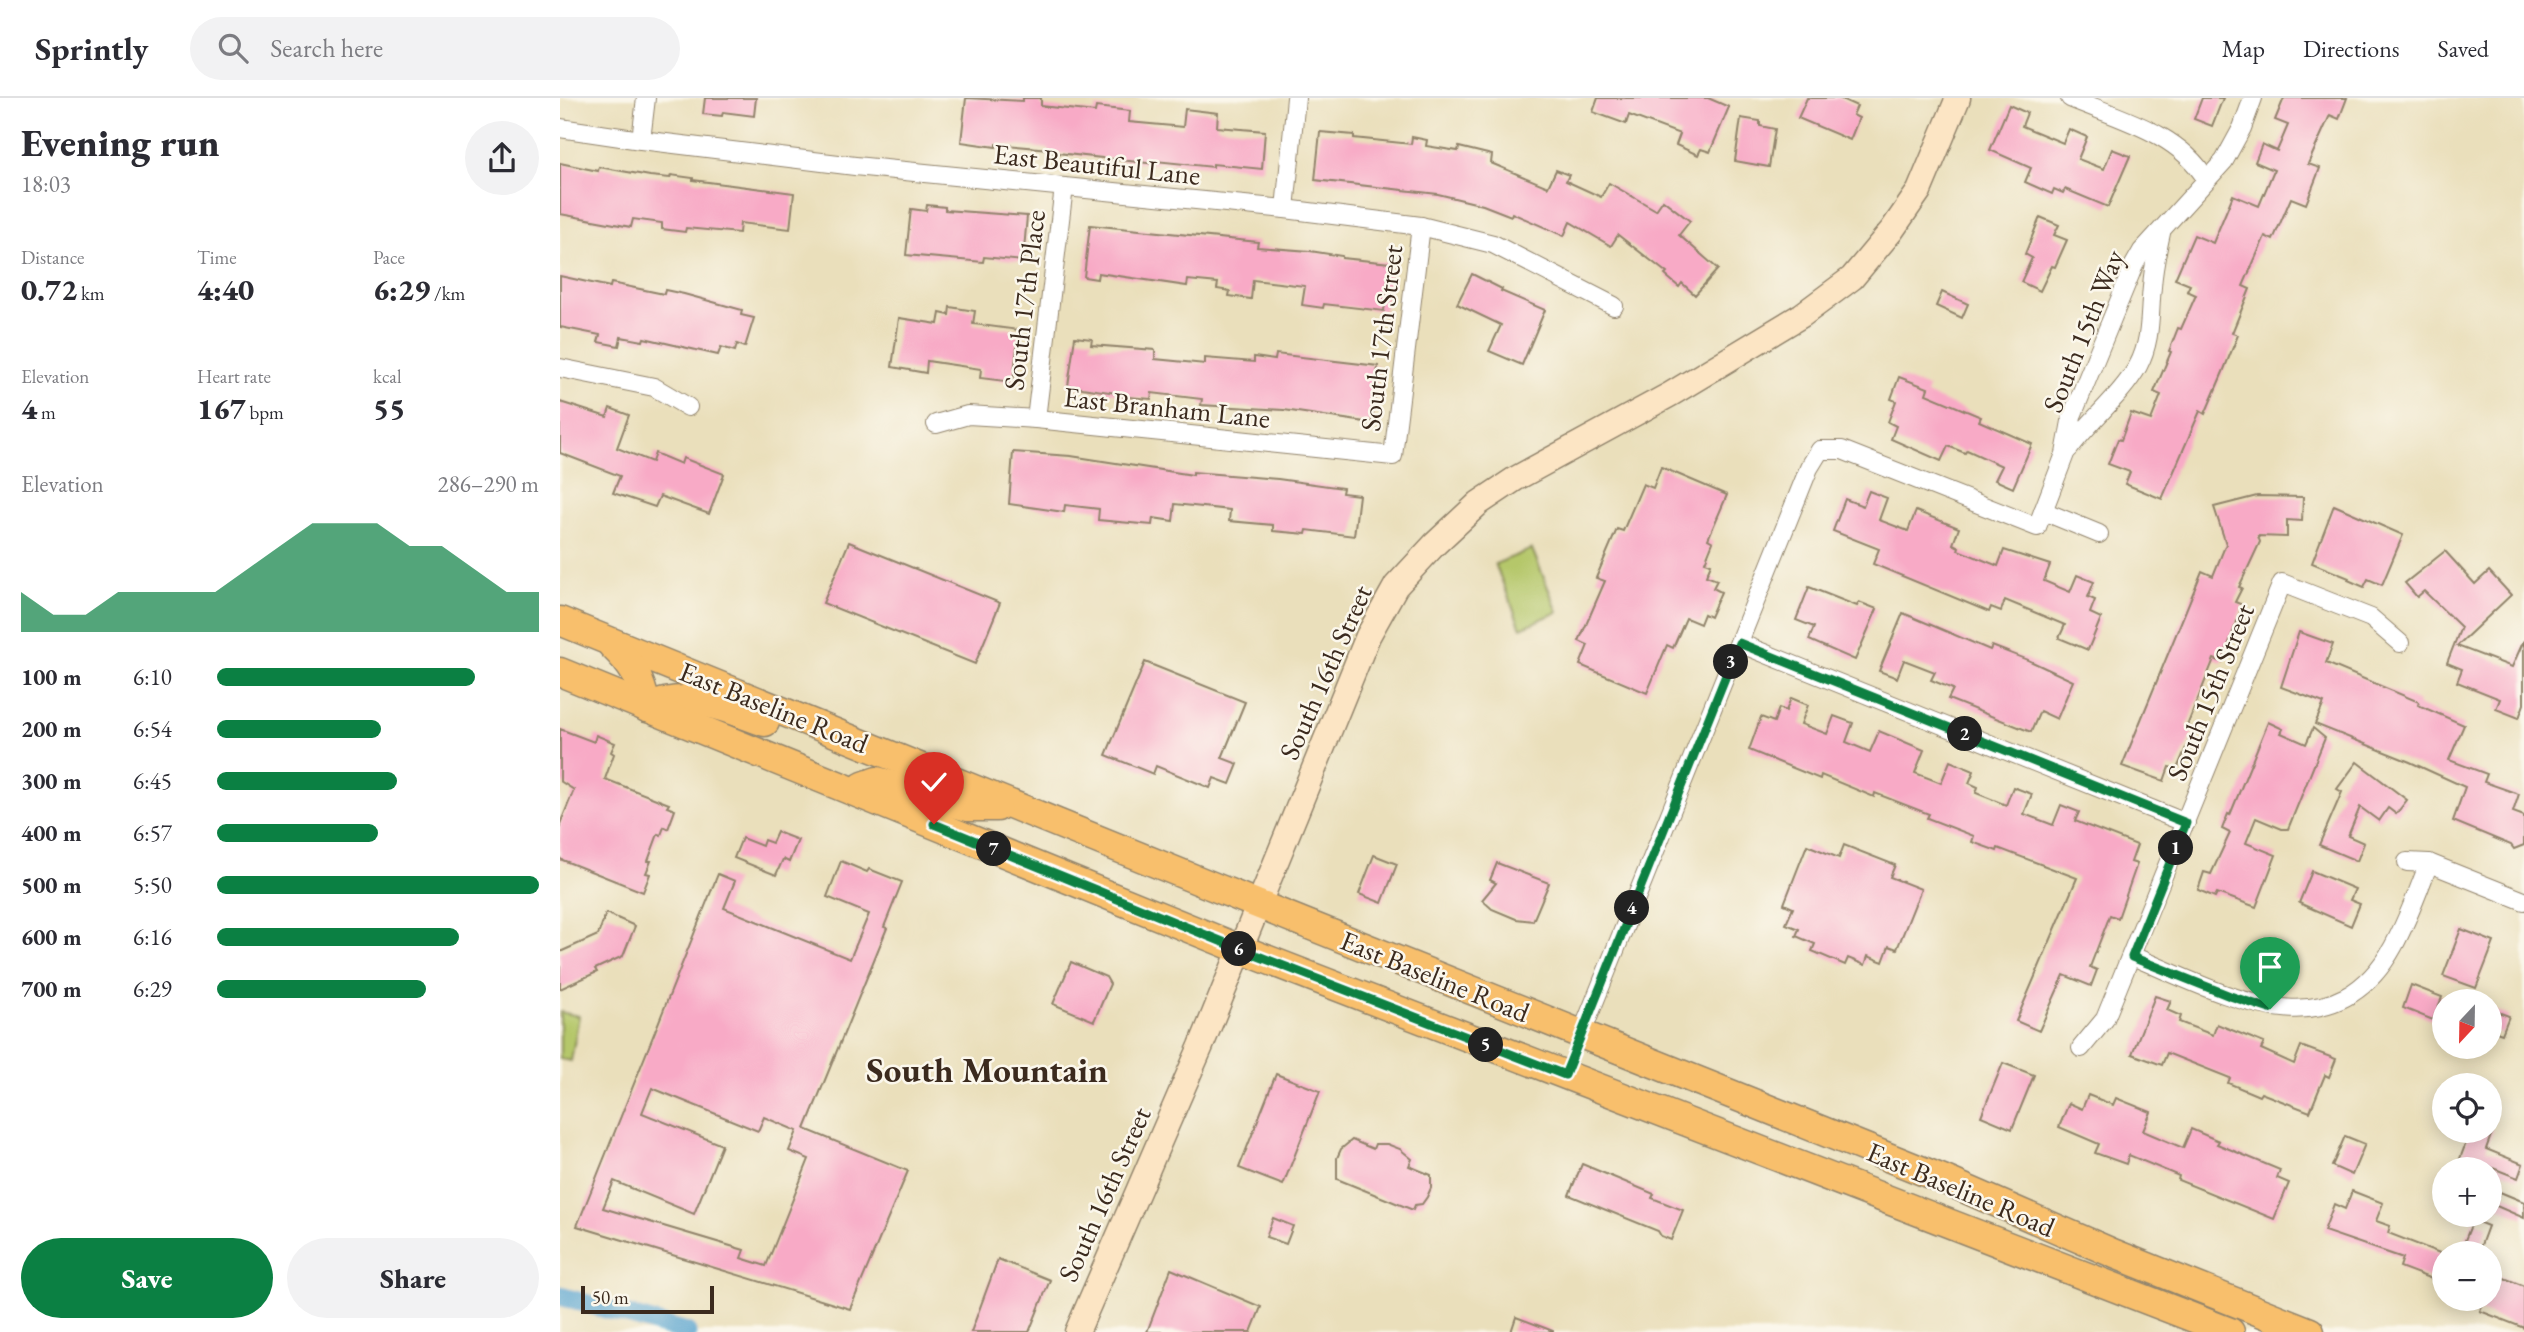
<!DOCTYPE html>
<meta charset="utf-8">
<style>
body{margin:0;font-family:"EB Garamond",serif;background:#f2f2f3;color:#2b2b33;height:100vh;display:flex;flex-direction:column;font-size:26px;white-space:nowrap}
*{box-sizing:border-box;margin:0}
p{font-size:23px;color:#7c7c81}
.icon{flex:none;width:38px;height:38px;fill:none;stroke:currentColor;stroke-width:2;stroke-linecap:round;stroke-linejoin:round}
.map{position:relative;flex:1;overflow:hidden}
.details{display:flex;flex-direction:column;background:#fff;width:560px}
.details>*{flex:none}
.needle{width:46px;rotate:202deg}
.tools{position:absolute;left:1872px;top:891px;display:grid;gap:14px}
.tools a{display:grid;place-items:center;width:70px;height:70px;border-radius:50%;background:#fff;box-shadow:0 4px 18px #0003;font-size:35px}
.scale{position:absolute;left:21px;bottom:18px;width:133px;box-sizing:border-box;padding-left:7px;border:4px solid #3b2a1e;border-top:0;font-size:19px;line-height:24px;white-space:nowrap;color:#3b2a1e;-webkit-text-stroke:5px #fbf7ec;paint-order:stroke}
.pin{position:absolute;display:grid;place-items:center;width:60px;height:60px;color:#fff;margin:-72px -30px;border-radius:50% 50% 50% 0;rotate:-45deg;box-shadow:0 0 7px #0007}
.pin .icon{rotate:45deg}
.km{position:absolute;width:35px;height:35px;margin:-18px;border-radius:50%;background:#222;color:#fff;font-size:19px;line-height:35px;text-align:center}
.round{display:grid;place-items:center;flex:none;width:74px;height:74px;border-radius:37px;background:#f2f2f3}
.overview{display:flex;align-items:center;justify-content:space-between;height:119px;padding:0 21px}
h1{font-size:38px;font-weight:800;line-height:52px}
.metrics{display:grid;grid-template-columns:repeat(3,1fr);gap:10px;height:119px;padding:7px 21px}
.metrics div{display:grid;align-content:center}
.metrics b{font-size:30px;font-weight:800}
.metrics small{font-size:19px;font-weight:400}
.metrics p{font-size:19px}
.chart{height:196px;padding:14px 21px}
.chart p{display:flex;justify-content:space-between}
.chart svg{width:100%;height:126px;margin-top:7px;fill:#0b8043;opacity:.7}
.button{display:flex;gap:14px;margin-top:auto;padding:14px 21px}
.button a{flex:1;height:80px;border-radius:42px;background:#0b8043;color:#fff;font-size:28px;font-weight:800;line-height:80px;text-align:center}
.button a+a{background:#f2f2f3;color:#2b2b33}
ul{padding:0 21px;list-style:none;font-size:23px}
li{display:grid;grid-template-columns:112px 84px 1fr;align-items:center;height:52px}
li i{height:18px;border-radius:9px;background:#0b8043}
header{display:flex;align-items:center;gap:42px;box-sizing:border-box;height:98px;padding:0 35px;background:#fff;border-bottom:2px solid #e1e1e2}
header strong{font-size:33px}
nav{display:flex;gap:38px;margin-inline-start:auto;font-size:24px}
.search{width:490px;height:63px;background:#f2f2f3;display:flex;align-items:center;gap:18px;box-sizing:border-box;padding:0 24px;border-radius:38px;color:#7c7c81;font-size:26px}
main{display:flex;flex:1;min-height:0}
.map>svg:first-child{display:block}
.green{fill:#b5c76a;stroke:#787844;stroke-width:2}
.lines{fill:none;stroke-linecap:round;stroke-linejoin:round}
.canal{stroke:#54a2ce;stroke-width:19}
.building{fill:#f8aac6;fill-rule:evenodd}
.street-casing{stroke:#92846c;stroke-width:20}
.secondary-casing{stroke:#92846c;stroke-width:27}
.primary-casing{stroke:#92846c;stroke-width:31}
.street{stroke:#fff;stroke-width:18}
.secondary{stroke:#fce5c4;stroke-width:24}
.primary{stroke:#f8bf6c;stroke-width:28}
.route-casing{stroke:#fff;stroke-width:14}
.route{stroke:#0b8043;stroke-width:9}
.labels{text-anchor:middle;stroke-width:5;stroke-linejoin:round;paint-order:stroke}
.street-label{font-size:28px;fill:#3b2a1e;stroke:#fbf7ec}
.district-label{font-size:35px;font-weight:bold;fill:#3b2a1e;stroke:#fbf7ec}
</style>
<header>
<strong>Sprintly</strong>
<div class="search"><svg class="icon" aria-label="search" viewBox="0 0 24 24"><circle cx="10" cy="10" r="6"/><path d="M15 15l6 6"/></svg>Search here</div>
<nav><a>Map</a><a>Directions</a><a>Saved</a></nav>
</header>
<main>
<section class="details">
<div class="overview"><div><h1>Evening run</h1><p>18:03</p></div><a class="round"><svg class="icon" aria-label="share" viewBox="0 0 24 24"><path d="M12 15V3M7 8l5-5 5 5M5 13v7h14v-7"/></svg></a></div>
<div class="metrics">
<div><p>Distance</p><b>0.72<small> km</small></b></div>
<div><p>Time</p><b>4:40</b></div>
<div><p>Pace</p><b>6:29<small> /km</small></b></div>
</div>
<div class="metrics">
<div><p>Elevation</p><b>4<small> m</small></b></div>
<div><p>Heart rate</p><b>167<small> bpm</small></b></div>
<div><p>kcal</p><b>55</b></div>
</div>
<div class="chart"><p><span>Elevation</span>286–290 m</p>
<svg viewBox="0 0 160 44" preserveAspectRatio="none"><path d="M0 44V30L10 38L20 38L30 30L40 30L50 30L60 30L70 22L80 14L90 6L100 6L110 6L120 14L130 14L140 22L150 30L160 30V44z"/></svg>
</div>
<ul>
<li><b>100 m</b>6:10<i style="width:80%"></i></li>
<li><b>200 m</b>6:54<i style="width:51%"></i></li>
<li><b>300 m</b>6:45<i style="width:56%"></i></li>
<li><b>400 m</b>6:57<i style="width:50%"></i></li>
<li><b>500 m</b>5:50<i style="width:100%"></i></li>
<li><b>600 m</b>6:16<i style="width:75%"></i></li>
<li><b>700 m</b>6:29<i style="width:65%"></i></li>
</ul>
<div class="button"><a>Save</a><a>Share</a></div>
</section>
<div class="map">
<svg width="1964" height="1234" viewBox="0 0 1964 1234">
<rect width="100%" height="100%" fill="#fbf7ec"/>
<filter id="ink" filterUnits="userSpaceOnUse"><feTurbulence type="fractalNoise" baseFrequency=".0143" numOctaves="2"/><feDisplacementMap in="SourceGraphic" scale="14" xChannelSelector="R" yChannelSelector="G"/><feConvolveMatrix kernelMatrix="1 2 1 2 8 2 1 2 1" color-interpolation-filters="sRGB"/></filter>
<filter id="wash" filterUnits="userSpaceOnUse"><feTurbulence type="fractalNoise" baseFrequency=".00686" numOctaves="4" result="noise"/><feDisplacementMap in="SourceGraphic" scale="28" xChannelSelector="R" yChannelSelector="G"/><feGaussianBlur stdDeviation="1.57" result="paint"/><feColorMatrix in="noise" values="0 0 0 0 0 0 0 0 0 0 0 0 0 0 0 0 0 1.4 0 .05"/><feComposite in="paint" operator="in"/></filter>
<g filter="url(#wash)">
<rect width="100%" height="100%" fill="#eadfbb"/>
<g class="green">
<path d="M972 451 998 514 961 530 935 466Z"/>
<path d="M0 914 19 918 11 963 0 961Z"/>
</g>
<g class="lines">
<path class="canal" d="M0 1198 127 1234"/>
</g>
<g id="blocks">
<g class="building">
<path d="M145 0H196L194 18 163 14 162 18 143 16Z"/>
<path d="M406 0 463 3V0H481V8L535 14 536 9 570 13 569 24 623 29 625 11 658 15 657 29 705 33 702 71 653 66V69L596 63V66L578 64 489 54V51L436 46V49L401 44Z"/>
<path d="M1038 0H1148L1169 9 1150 54 1141 51 1138 57 1116 47 1120 36 1069 17 1066 26 1033 14Z"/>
<path d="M1247 0H1279L1297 8 1293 17 1299 20 1290 42 1238 20Z"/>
<path d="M1642 0H1663L1652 28 1634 21Z"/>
<path d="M1724 0H1787L1779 21 1770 17 1748 66 1760 70 1746 106 1731 100 1713 142 1705 138 1683 188 1690 191 1672 235 1678 237 1663 274 1645 316 1640 313 1602 401 1565 386 1570 374 1548 366 1558 341 1561 342 1571 315 1591 322 1601 297 1594 294 1611 254 1609 253 1618 230 1621 231 1636 197 1627 193 1630 187 1615 181 1634 137 1653 145 1673 97 1699 108 1714 72 1695 64 1702 46 1717 53 1728 27 1715 22Z"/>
<path d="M1449 7 1467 15 1462 28 1503 45 1509 31 1527 39 1518 61 1544 71 1552 51 1570 58 1548 109 1505 91 1503 95 1494 91 1492 96 1465 84 1471 70 1430 52Z"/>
<path d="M1181 20 1200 23V28L1215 31 1209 69 1175 63Z"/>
<path d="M760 34 794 37V40L851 46 852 39 867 42 866 48 898 53 899 49 932 57 931 65 988 89 996 72 1009 77 1006 83 1041 99 1049 85 1096 112 1103 102 1130 123 1119 137 1158 171 1135 197 1122 185 1119 189 1105 177 1107 175 1058 137 1051 148 1010 124 1004 138 952 115 951 118 923 107 878 96 755 82Z"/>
<path d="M0 65 38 73 39 69 90 78 110 80 111 77 133 80V82L234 95 230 131 180 125 179 135 126 130 125 134 102 131V125L73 121 71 129 0 116Z"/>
<path d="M367 107 385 109V112L467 118 463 163 424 159 423 164 346 157 351 111 366 113Z"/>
<path d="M1480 119 1499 127 1494 137 1507 142 1495 169 1492 168 1480 193 1461 184 1472 160 1465 156Z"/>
<path d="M530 127 698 144 697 149 750 153 782 158V160L830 165 824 213 764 206 763 210 742 207 745 188 693 182 691 201 669 198 670 193 657 191 658 185 628 182 627 188 538 175 537 181 524 179Z"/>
<path d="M912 176 942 191 941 193 985 212 962 267 929 253 941 227 897 206Z"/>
<path d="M0 178 50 189 51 185 104 196 105 192 124 196 182 212 181 217 194 220 185 249 177 246 175 253 161 249 158 257 84 240 83 243 61 239 59 248 38 244 40 237 0 229Z"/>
<path d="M1382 194 1408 206 1402 220 1376 208Z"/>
<path d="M390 209 415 213 413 226 459 232 453 284 420 280 421 271 367 263 366 275 332 269 339 220 378 226 380 215 389 217Z"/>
<path d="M515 239 532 241 531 247 595 252V261L645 266V260L694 264V259L715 262 716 256 818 268 812 325 724 312 641 307 642 301 592 295 591 301 557 298V295L508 288Z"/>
<path d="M1339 279 1368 290 1366 296 1421 319 1419 323 1472 346 1453 390 1435 382 1442 368 1407 352 1405 355 1388 348 1381 363 1331 341 1336 328 1328 324 1336 303 1331 301Z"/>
<path d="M0 304 47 319 50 310 69 317 57 350 92 364 95 355 121 366 123 360 164 376 149 416 100 398 95 409 53 395 60 378 0 355Z"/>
<path d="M453 354 511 358 633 377V374L718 381 783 390 782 395 799 397 794 438 747 432 746 436 713 433V427L669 423 670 412 615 406 613 423 593 420 592 427 538 422 539 411 505 407 504 414 449 406Z"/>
<path d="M1101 369 1167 397 1148 441 1153 444 1145 464 1151 466 1146 478 1157 482 1153 490 1161 494 1150 519 1144 516 1140 526 1126 520 1113 550 1107 547 1087 595 1020 567 1028 547 1019 543 1045 483 1036 480 1057 431 1063 433 1083 386 1093 390Z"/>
<path d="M1309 393 1327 400 1319 422 1348 433 1356 413 1399 430 1393 446 1399 449 1398 452 1438 468 1444 452 1490 467 1484 483 1510 494 1517 477 1534 484 1528 499 1535 502 1530 515 1541 520 1528 552 1499 540 1505 527 1445 502 1441 513 1431 509 1429 514 1313 466 1319 451 1273 433 1285 401 1303 408Z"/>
<path d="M1697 398 1743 399 1742 423 1727 422V439L1698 438 1700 444 1679 489 1682 490 1675 504 1683 507 1662 564 1654 561 1627 628 1634 631 1617 671 1609 669 1604 683 1562 668 1642 473 1653 478 1666 446 1654 409Z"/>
<path d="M1774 407 1843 437 1822 487 1808 481 1804 489 1788 482 1789 480 1752 465Z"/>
<path d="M289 444 440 505 415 566 263 505Z"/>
<path d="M1885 453 1915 486 1929 473 1951 497 1897 548 1952 569 1964 542V606L1959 620 1936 611 1940 601 1897 584 1902 571 1887 565 1901 529 1864 493 1857 499 1845 485Z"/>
<path d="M1249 489 1297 508 1299 504 1317 511 1295 562 1249 542 1254 529 1236 522Z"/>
<path d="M1343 515 1430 552 1432 548 1468 562 1513 583 1497 621 1480 613 1471 634 1388 601 1393 591 1371 582 1375 574 1344 562 1337 580 1319 573Z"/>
<path d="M1739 534 1773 546 1766 565 1859 604 1858 607 1904 627 1889 662 1927 676 1924 684 1959 696 1953 714 1964 718V747L1954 751 1951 747 1893 723 1905 689 1850 664 1755 626 1764 605 1721 589Z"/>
<path d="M585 564 685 604 662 660 678 666 670 686 654 680 650 690 596 668 593 676 546 657Z"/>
<path d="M1231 600 1248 607 1241 626 1267 636 1274 618 1293 625 1286 644 1310 654 1319 633 1364 652 1355 675 1381 685 1390 663 1414 673 1409 685 1418 689 1416 695 1446 707 1453 689 1472 696 1464 716 1493 727 1501 707 1519 714 1515 723 1577 747 1571 764 1577 766 1558 820 1550 817 1530 869 1537 872 1531 888 1504 877 1479 933 1456 923 1517 780 1438 750 1437 753 1412 744 1414 738 1367 720 1369 716 1315 695 1314 699 1261 677 1260 681 1189 652 1201 619 1214 624 1219 610 1226 613Z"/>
<path d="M1708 624 1723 631 1721 635 1746 646 1753 630 1765 640 1728 731H1722L1696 720 1686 745 1716 757 1696 809 1657 795 1655 799 1638 792 1644 774 1651 776 1670 735 1662 731 1668 716 1670 717Z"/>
<path d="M0 631 34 644 36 637 55 645 51 654 54 656 45 681 109 706 107 709 115 712 108 731 104 729 101 737 98 736 88 763H91L86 775 90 776 83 794 0 761V726L14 692 0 683Z"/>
<path d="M1797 664 1847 702 1836 716 1828 710 1819 723 1800 709 1788 738 1804 745 1797 763 1759 747 1782 694 1777 691Z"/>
<path d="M217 734 238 742 229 764 223 761 216 777 174 760 182 740 202 748 204 742 212 745Z"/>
<path d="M1247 747 1279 760 1284 747 1335 767 1330 779 1361 791 1337 851 1329 848 1323 864 1308 858 1305 867 1288 860 1285 867 1252 853 1255 846 1236 838 1239 831 1226 826 1233 810 1224 806Z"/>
<path d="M814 757 837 766 822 805 799 796Z"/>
<path d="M281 763 307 774 309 771 342 784 324 829 327 830 245 1031 348 1073 290 1211 17 1128 158 776 175 783 164 810 290 861 309 816 267 799ZM92 990 198 1033 204 1019 237 1033 229 1053 249 1061 206 1168 181 1160 184 1152 43 1110 54 1083 134 1116 162 1047 82 1015Z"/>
<path d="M937 765 989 785 973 823 956 821 932 811 922 802 936 785 930 782Z"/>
<path d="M1752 773 1795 791 1790 802 1800 806 1791 828 1739 805Z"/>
<path d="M46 815 75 828 63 858 35 871 37 874 0 891V854L38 837Z"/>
<path d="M1901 831 1934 844 1916 890 1883 878Z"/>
<path d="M511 864 546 879 550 886 534 923 493 906Z"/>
<path d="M1851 887 1882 899 1873 922 1843 910Z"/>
<path d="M1595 898 1611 903 1607 912 1621 918 1619 924 1653 937 1657 926 1704 945 1701 951 1734 966 1741 948 1776 961 1769 979 1765 977 1750 1014 1701 995 1699 998 1668 985 1670 980 1607 955 1602 967 1572 956Z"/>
<path d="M1930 911 1949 918 1942 936 1930 932Z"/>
<path d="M1443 965 1474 977 1452 1031 1421 1018Z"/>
<path d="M716 976 760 993 723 1087 679 1070Z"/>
<path d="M1528 997 1553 1007 1556 1000 1591 1014 1583 1033 1623 1050 1631 1031 1659 1043 1657 1046 1720 1072 1717 1080 1729 1085 1714 1121 1618 1082 1619 1078 1569 1057 1566 1066 1535 1055 1539 1046 1499 1029 1509 1005 1522 1011Z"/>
<path d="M1911 1032H1933L1926 1051 1963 1066 1958 1080 1915 1063 1911 1071H1896Z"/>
<path d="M1785 1038 1805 1046 1792 1077 1772 1068Z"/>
<path d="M792 1042 813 1051 815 1046H827L840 1051 852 1061 849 1068 871 1077V1090L867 1099 862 1106 855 1107 853 1112 777 1081V1060L781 1051Z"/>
<path d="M1022 1066 1094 1096 1092 1100 1123 1112 1111 1142 1101 1138 1098 1133 1009 1097Z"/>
<path d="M1792 1093 1823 1105 1816 1123 1830 1128 1828 1135 1885 1157V1186L1840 1169 1843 1160 1764 1133 1774 1106 1785 1111Z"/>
<path d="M1940 1094 1964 1104V1120L1934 1107Z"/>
<path d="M713 1120 733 1128 726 1146 706 1139Z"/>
<path d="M1913 1122 1928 1128 1918 1155H1900Z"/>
<path d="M438 1161 490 1182 469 1234H411Z"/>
<path d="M611 1171 701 1209 691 1234H587Z"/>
<path d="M1934 1176 1964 1188V1230L1920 1213 1925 1200H1930V1186Z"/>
<path d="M956 1219 993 1233V1234H951Z"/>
</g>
</g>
</g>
<g filter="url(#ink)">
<use href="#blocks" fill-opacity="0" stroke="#92846c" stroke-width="2"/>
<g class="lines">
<defs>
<g id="street">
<path d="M1510 0C1558 20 1619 35 1646 81"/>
<path d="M0 30 81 42 295 68 725 111 861 128 933 146 1054 208"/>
<path d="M81 42 86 0"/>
<path d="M725 111 736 0"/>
<path d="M0 270 94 289 128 309"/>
<path d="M476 321 504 89"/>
<path d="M376 326 408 317 476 321 833 358 861 128"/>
<path d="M1509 351C1530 322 1561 298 1578 268 1592 242 1589 216 1592 189 1593 171 1597 153 1601 135"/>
<path d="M1483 413 1539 436"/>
<path d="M1179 545 1626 725"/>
<path d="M1847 764 1869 765 1964 803"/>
<path d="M1572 858C1658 893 1771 961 1833 849 1848 822 1858 793 1869 765"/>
<path d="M1021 937 1249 370 1260 352H1282L1477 429 1505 356 1512 318 1574 167 1582 153 1664 63 1682 30 1693 0"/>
<path d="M1521 950 1545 921 1722 485 1811 520 1840 545"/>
</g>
<path id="secondary" d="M517 1234 641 948 808 538 836 488 875 446 919 405 955 381 1111 296 1242 217 1292 180 1332 132 1359 93 1398 0"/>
<g id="primary">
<path d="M0 523 657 790 1385 1082 1555 1156 1750 1234"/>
<path d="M52 547C74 568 80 580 87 610 130 591 164 610 205 624"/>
<path d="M0 574 680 851 1670 1234"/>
<path d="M298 695 303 688 317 683 408 709H437"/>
</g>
</defs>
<use href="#street" class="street-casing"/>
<use href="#secondary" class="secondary-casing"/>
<use href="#primary" class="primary-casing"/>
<use href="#street" class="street"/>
<use href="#secondary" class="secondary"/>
<use href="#primary" class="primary"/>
</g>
</g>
<g class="lines" filter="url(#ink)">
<defs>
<path id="route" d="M374 726 680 851 1005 977 1179 545 1626 725 1572 859 1670 898 1710 911"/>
</defs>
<use href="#route" class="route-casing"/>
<use href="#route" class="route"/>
</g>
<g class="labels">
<g class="street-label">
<text transform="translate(537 66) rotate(6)" y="10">East Beautiful Lane</text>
<text transform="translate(464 202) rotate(-83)" y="10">South 17th Place</text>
<text transform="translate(1523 233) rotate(-68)" y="10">South 15th Way</text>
<text transform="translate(821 240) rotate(-83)" y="10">South 17th Street</text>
<text transform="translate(607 309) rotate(6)" y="10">East Branham Lane</text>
<text transform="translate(765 574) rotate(-66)" y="10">South 16th Street</text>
<text transform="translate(1650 594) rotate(-68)" y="10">South 15th Street</text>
<text transform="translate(214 609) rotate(22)" y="10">East Baseline Road</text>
<text transform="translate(875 878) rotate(22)" y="10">East Baseline Road</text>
<text transform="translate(1401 1091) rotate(23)" y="10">East Baseline Road</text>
<text transform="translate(544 1096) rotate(-66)" y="10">South 16th Street</text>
</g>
<g class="district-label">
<text x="427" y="984">South Mountain</text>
</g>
</g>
</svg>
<div class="tools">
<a><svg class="needle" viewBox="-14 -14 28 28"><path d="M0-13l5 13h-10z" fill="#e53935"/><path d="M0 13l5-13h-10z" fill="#7c7c81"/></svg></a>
<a><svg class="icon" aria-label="locate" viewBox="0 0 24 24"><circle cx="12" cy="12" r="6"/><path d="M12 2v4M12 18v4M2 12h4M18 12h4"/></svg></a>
<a>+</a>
<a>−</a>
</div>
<div class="scale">50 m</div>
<div class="pin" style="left:1710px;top:911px;background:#1e9e55"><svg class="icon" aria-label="arrive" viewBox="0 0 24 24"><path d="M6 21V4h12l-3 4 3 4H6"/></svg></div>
<div class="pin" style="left:374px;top:726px;background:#d93025"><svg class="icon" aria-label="check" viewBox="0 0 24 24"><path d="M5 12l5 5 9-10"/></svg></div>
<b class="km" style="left:1616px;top:750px">1</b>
<b class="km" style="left:1405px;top:636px">2</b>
<b class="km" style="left:1171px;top:564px">3</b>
<b class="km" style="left:1072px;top:810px">4</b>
<b class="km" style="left:926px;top:947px">5</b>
<b class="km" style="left:679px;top:851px">6</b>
<b class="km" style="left:434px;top:751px">7</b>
</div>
</main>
